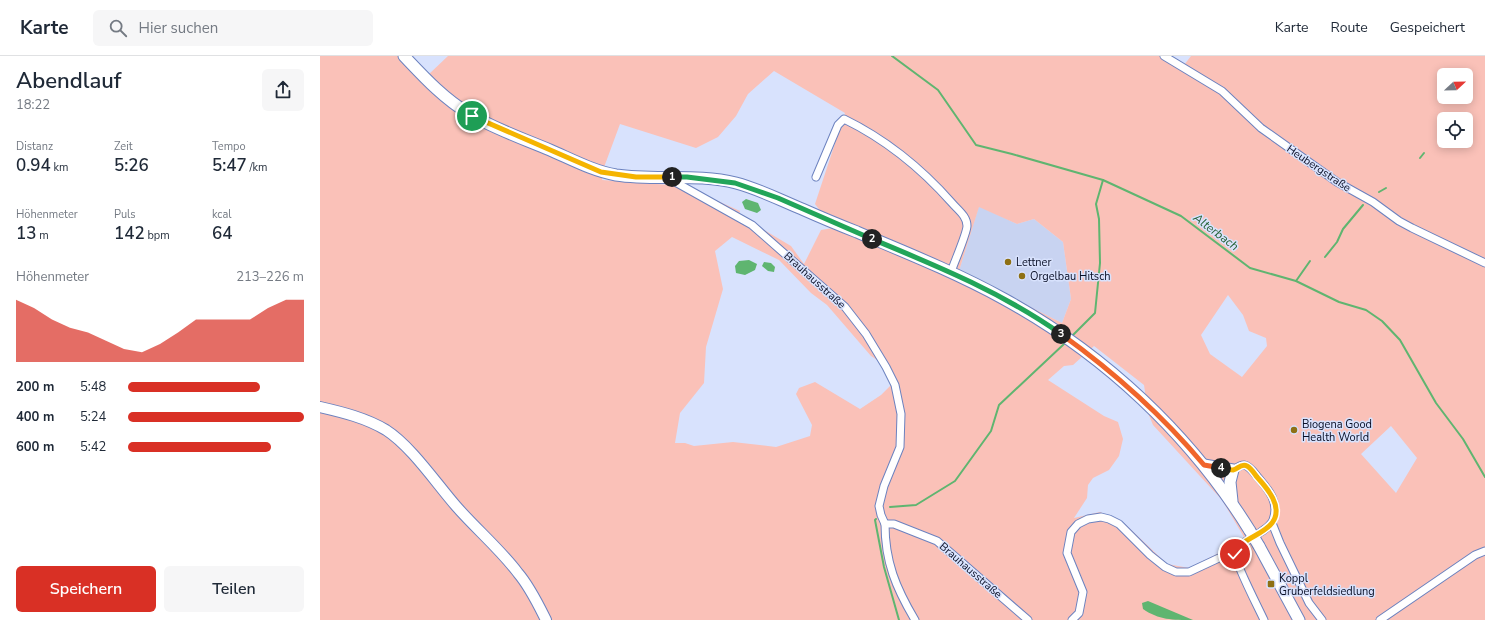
<!DOCTYPE html>
<html lang="de">
<meta charset="utf-8">
<style>
body{margin:0;font-family:"Nunito Sans",sans-serif;background:#f6f6f7;color:#1f2937;height:100vh;display:flex;flex-direction:column;font-size:15px;white-space:nowrap}
*{box-sizing:border-box;margin:0}
p{font-size:13px;color:#747a83}
.icon{flex:none;width:22px;height:22px;fill:none;stroke:currentColor;stroke-width:2;stroke-linecap:round;stroke-linejoin:round}
.map{position:relative;flex:1;overflow:hidden}
.side{display:flex;flex-direction:column;background:#fff;width:320px}
.side>*{flex:none}
.needle{width:26px;rotate:68deg}
.controls{position:absolute;left:1117px;top:12px;display:grid;gap:8px}
.controls a{display:grid;place-items:center;width:36px;height:36px;border-radius:6px;background:#fff;box-shadow:0 2px 10px #0003;font-size:20px}
.pin{position:absolute;display:grid;place-items:center;width:34px;height:34px;color:#fff;margin:-17px;border:2px solid #fff;border-radius:50%;box-shadow:0 1px 4px #0007}
.km{position:absolute;width:20px;height:20px;margin:-10px;border-radius:50%;background:#222;color:#fff;font-size:11px;line-height:20px;text-align:center}
.round{display:grid;place-items:center;flex:none;width:42px;height:42px;border-radius:6px;background:#f6f6f7}
.head{display:flex;align-items:center;justify-content:space-between;height:68px;padding:0 16px}
h1{font-size:22px;font-weight:600;line-height:30px}
.metrics{display:grid;grid-template-columns:repeat(3,1fr);gap:6px;height:68px;padding:4px 16px}
.metrics div{display:grid;align-content:center}
.metrics b{font-size:17px;font-weight:600}
.metrics small{font-size:11px;font-weight:400}
.metrics p{font-size:11px}
.chart{height:112px;padding:8px 16px}
.chart p{display:flex;justify-content:space-between}
.chart svg{width:100%;height:72px;margin-top:4px;fill:#d93025;opacity:.7}
.action{display:flex;gap:8px;margin-top:auto;padding:8px 16px}
.action a{flex:1;height:46px;border-radius:6px;background:#d93025;color:#fff;font-size:16px;font-weight:600;line-height:46px;text-align:center}
.action a+a{background:#f6f6f7;color:#1f2937}
ul{padding:0 16px;list-style:none;font-size:13px}
li{display:grid;grid-template-columns:64px 48px 1fr;align-items:center;height:30px}
li i{height:10px;border-radius:5px;background:#d93025}
header{display:flex;align-items:center;gap:24px;box-sizing:border-box;height:56px;padding:0 20px;background:#fff;border-bottom:1px solid #e0e1e3}
header strong{font-size:19px}
nav{display:flex;gap:22px;margin-inline-start:auto;font-size:14px}
.search{width:280px;height:36px;background:#f6f6f7;display:flex;align-items:center;gap:10px;box-sizing:border-box;padding:0 14px;border-radius:6px;color:#747a83;font-size:15px}
main{display:flex;flex:1;min-height:0}
.map>svg:first-child{display:block}
.built{fill:#c8d3f1}
.green{fill:#fac1b8;fill-rule:evenodd}
.water{fill:#5fb570}
.lines{fill:none;stroke-linecap:round;stroke-linejoin:round}
.stream{stroke:#5fb570;stroke-width:2}
.minor-casing{stroke:#6c82bf;stroke-width:9}
.secondary-casing{stroke:#6c82bf;stroke-width:12}
.primary-casing{stroke:#6c82bf;stroke-width:13}
.minor{stroke:#fff;stroke-width:7}
.secondary{stroke:#fff;stroke-width:10}
.primary{stroke:#fff;stroke-width:11}
.primary-bridge-casing{stroke:#6c82bf;stroke-width:13;stroke-linecap:butt}
.primary-bridge{stroke:#fff;stroke-width:11}
.split-1-casing{stroke:#fff;stroke-width:8}
.split-2-casing{stroke:#fff;stroke-width:8}
.split-3-casing{stroke:#fff;stroke-width:8}
.split-4-casing{stroke:#fff;stroke-width:8}
.split-5-casing{stroke:#fff;stroke-width:8}
.split-1{stroke:#f5b400;stroke-width:5}
.split-2{stroke:#22a559;stroke-width:5}
.split-3{stroke:#22a559;stroke-width:5}
.split-4{stroke:#f0652b;stroke-width:5}
.split-5{stroke:#f5b400;stroke-width:5}
.poi-dot{fill:#8e7014;stroke:#d8e2fd;stroke-width:1.5}
.labels{text-anchor:middle;stroke-width:3;stroke-linejoin:round;paint-order:stroke}
.street-label{font-size:11px;fill:#080e25;stroke:#d8e2fd}
.poi-label{font-size:11px;fill:#080e25;stroke:#d8e2fd;text-anchor:start}
.water-label{font-size:12px;font-style:italic;fill:#266134;stroke:#d8e2fd}
</style>
<header>
<strong>Karte</strong>
<div class="search"><svg class="icon" aria-label="search" viewBox="0 0 24 24"><circle cx="10" cy="10" r="6"/><path d="M15 15l6 6"/></svg>Hier suchen</div>
<nav><a>Karte</a><a>Route</a><a>Gespeichert</a></nav>
</header>
<main>
<section class="side">
<div class="head"><div><h1>Abendlauf</h1><p>18:22</p></div><a class="round"><svg class="icon" aria-label="share" viewBox="0 0 24 24"><path d="M12 15V3M7 8l5-5 5 5M5 13v7h14v-7"/></svg></a></div>
<div class="metrics">
<div><p>Distanz</p><b>0.94<small> km</small></b></div>
<div><p>Zeit</p><b>5:26</b></div>
<div><p>Tempo</p><b>5:47<small> /km</small></b></div>
</div>
<div class="metrics">
<div><p>Höhenmeter</p><b>13<small> m</small></b></div>
<div><p>Puls</p><b>142<small> bpm</small></b></div>
<div><p>kcal</p><b>64</b></div>
</div>
<div class="chart"><p><span>Höhenmeter</span>213–226 m</p>
<svg viewBox="0 0 160 44" preserveAspectRatio="none"><path d="M0 44V6L10 11L20 18L30 23L40 26L50 31L60 36L70 38L80 33L90 26L100 18L110 18L120 18L130 18L140 11L150 6L160 6V44z"/></svg>
</div>
<ul>
<li><b>200 m</b>5:48<i style="width:75%"></i></li>
<li><b>400 m</b>5:24<i style="width:100%"></i></li>
<li><b>600 m</b>5:42<i style="width:81%"></i></li>
</ul>
<div class="action"><a>Speichern</a><a>Teilen</a></div>
</section>
<div class="map">
<svg width="1165" height="564" viewBox="0 0 1165 564">
<rect width="100%" height="100%" fill="#d8e2fd"/>
<path class="built" d="M659 150 697 168 714 163 743 186 751 243 742 267 639 215Z"/>
<path class="green" d="M0 0H91L107 20 128 0H840L861 13 871 0H1165V564H594L590 560V564H0ZM454 15 525 57 495 148 513 172 501 174 484 208 471 190 419 159 420 155 364 130 282 124 283 114 300 68 376 92 398 81 416 60 428 38ZM1124 19H1146V41H1124ZM1124 63H1146V85H1124ZM659 151 697 168 714 163 743 186 751 243 742 267 639 215ZM412 181 459 204 491 237 507 249 551 300 562 307 573 327 561 339 540 353 495 326 479 332 476 338 492 369 490 380 456 391 413 386 374 390 365 387H355L360 357 384 327 386 291 403 233 395 195ZM908 239 923 259 929 275 946 282 947 290 922 321 890 298 881 279ZM774 290 824 329 828 357 833 369 902 444 924 481 905 494 869 512 847 508 805 468 780 456 754 462 767 442 768 429 773 422 789 414 799 400 803 383 798 366 784 360 728 324 744 310 753 309ZM1071 370 1097 402 1076 437 1041 398Z"/>
<g class="water">
<path d="M426 143 438 147 441 154 437 157 425 153 422 146Z"/>
<path d="M429 204 437 208 435 214 425 219 416 217 415 210 419 205Z"/>
<path d="M444 206 451 207 455 211 454 216 448 215 442 210Z"/>
<path d="M828 545 873 564C852 564 839 564 823 553L822 547Z"/>
</g>
<g class="lines">
<g class="stream">
<path d="M572 0 618 34 656 89 692 98 783 124 861 160 930 212 976 225 1019 246 1046 254 1062 265 1080 284 1116 347 1143 383 1165 421"/>
<path d="M1100 102 1104 97"/>
<path d="M1059 136 1066 132"/>
<path d="M1005 201 1017 186 1023 173 1043 149"/>
<path d="M976 225 990 205"/>
<path d="M753 279 775 257 780 207 779 163 776 148 783 124"/>
<path d="M570 451 596 449 635 425 671 375 679 349 744 288"/>
<path d="M556 463 555 464 564 511 579 564"/>
</g>
<defs>
<g id="minor">
<path d="M844 0 902 35 941 72 1017 126 1053 146 1079 165 1092 172 1165 207"/>
<path d="M496 121 518 69 524 63C565 83 602 113 632 147 638 154 647 160 647 170 647 177 634 207 631 216"/>
<path d="M348 122 432 169 525 251 546 278 566 311 575 329 581 358 580 391 564 430 559 450 561 459 565 468"/>
<path d="M913 414C916 412 920 409 924 409 929 410 933 415 936 419 947 432 960 445 953 464 948 477 916 486 915 497 914 505 939 553 944 564"/>
<path d="M952 467 960 487 989 547 1002 564"/>
<path d="M595 564C576 532 565 506 565 468H574L617 485 708 564"/>
<path d="M752 564 759 557 763 536 747 497 751 476 758 468 768 463 781 461 789 463 799 468 830 499 845 511 856 516H869L899 502 915 498"/>
<path d="M1060 564 1155 499 1165 495"/>
</g>
<path id="secondary" d="M0 351C22 356 46 362 66 374 91 390 116 427 136 450 156 473 180 493 198 517 210 531 218 548 226 564"/>
<g id="primary">
<path d="M84 0C104 21 123 42 148 57 172 72 204 83 230 94 251 103 273 115 296 119 336 125 377 117 416 127 439 133 460 144 482 153 500 161 519 169 537 176 587 197 637 217 684 243 784 298 870 378 930 475"/>
<path d="M884 409 913 414 910 426 912 445"/>
<path d="M939 490 979 564"/>
</g>
</defs>
<use href="#minor" class="minor-casing"/>
<use href="#secondary" class="secondary-casing"/>
<use href="#primary" class="primary-casing"/>
<use href="#minor" class="minor"/>
<use href="#secondary" class="secondary"/>
<use href="#primary" class="primary"/>
<defs>
<path id="primary-bridge" d="M930 475 939 490"/>
</defs>
<use href="#primary-bridge" class="primary-bridge-casing"/>
<use href="#primary-bridge" class="primary-bridge"/>
</g>
<g class="lines">
<defs>
<path id="split-1" d="M152 60 281 116 316 121H352"/>
<path id="split-2" d="M352 121H367L415 127 458 142 552 183"/>
<path id="split-3" d="M552 183C617 210 683 237 741 278"/>
<path id="split-4" d="M741 278C794 316 842 359 884 409L901 412"/>
<path id="split-5" d="M901 412C904 413 909 414 913 414 918 413 921 407 927 410 931 412 934 417 937 421 947 432 964 451 952 467 942 480 921 482 915 498"/>
</defs>
<use href="#split-1" class="split-1-casing"/>
<use href="#split-2" class="split-2-casing"/>
<use href="#split-3" class="split-3-casing"/>
<use href="#split-4" class="split-4-casing"/>
<use href="#split-5" class="split-5-casing"/>
<use href="#split-1" class="split-1"/>
<use href="#split-2" class="split-2"/>
<use href="#split-3" class="split-3"/>
<use href="#split-4" class="split-4"/>
<use href="#split-5" class="split-5"/>
</g>
<g class="poi-dot">
<circle cx="688" cy="206" r="4"/>
<circle cx="702" cy="220" r="4"/>
<circle cx="974" cy="374" r="4"/>
<rect x="947" y="524" width="8" height="8" rx="2"/>
</g>
<g class="labels">
<g class="street-label">
<text transform="translate(999 112) rotate(34)" y="4">Heubergstraße</text>
<text transform="translate(495 224) rotate(42)" y="4">Brauhausstraße</text>
<text transform="translate(651 514) rotate(41)" y="4">Brauhausstraße</text>
</g>
<g class="poi-label">
<text x="696" y="210">Lettner</text>
<text x="710" y="224">Orgelbau Hitsch</text>
<text x="982" y="372">Biogena Good<tspan x="982" dy="13">Health World</tspan></text>
<text x="959" y="526">Koppl<tspan x="959" dy="13">Gruberfeldsiedlung</tspan></text>
</g>
<g class="water-label">
<text transform="translate(896 176) rotate(37)" y="4">Alterbach</text>
</g>
</g>
</svg>
<div class="controls">
<a><svg class="needle" viewBox="-14 -14 28 28"><path d="M0-13l5 13h-10z" fill="#e53935"/><path d="M0 13l5-13h-10z" fill="#747a83"/></svg></a>
<a><svg class="icon" aria-label="locate" viewBox="0 0 24 24"><circle cx="12" cy="12" r="6"/><path d="M12 2v4M12 18v4M2 12h4M18 12h4"/></svg></a>
</div>
<div class="pin" style="left:152px;top:60px;background:#1e9e55"><svg class="icon" aria-label="arrive" viewBox="0 0 24 24"><path d="M6 21V4h12l-3 4 3 4H6"/></svg></div>
<div class="pin" style="left:915px;top:498px;background:#d93025"><svg class="icon" aria-label="check" viewBox="0 0 24 24"><path d="M5 12l5 5 9-10"/></svg></div>
<b class="km" style="left:352px;top:121px">1</b>
<b class="km" style="left:552px;top:183px">2</b>
<b class="km" style="left:741px;top:278px">3</b>
<b class="km" style="left:901px;top:412px">4</b>
</div>
</main>
